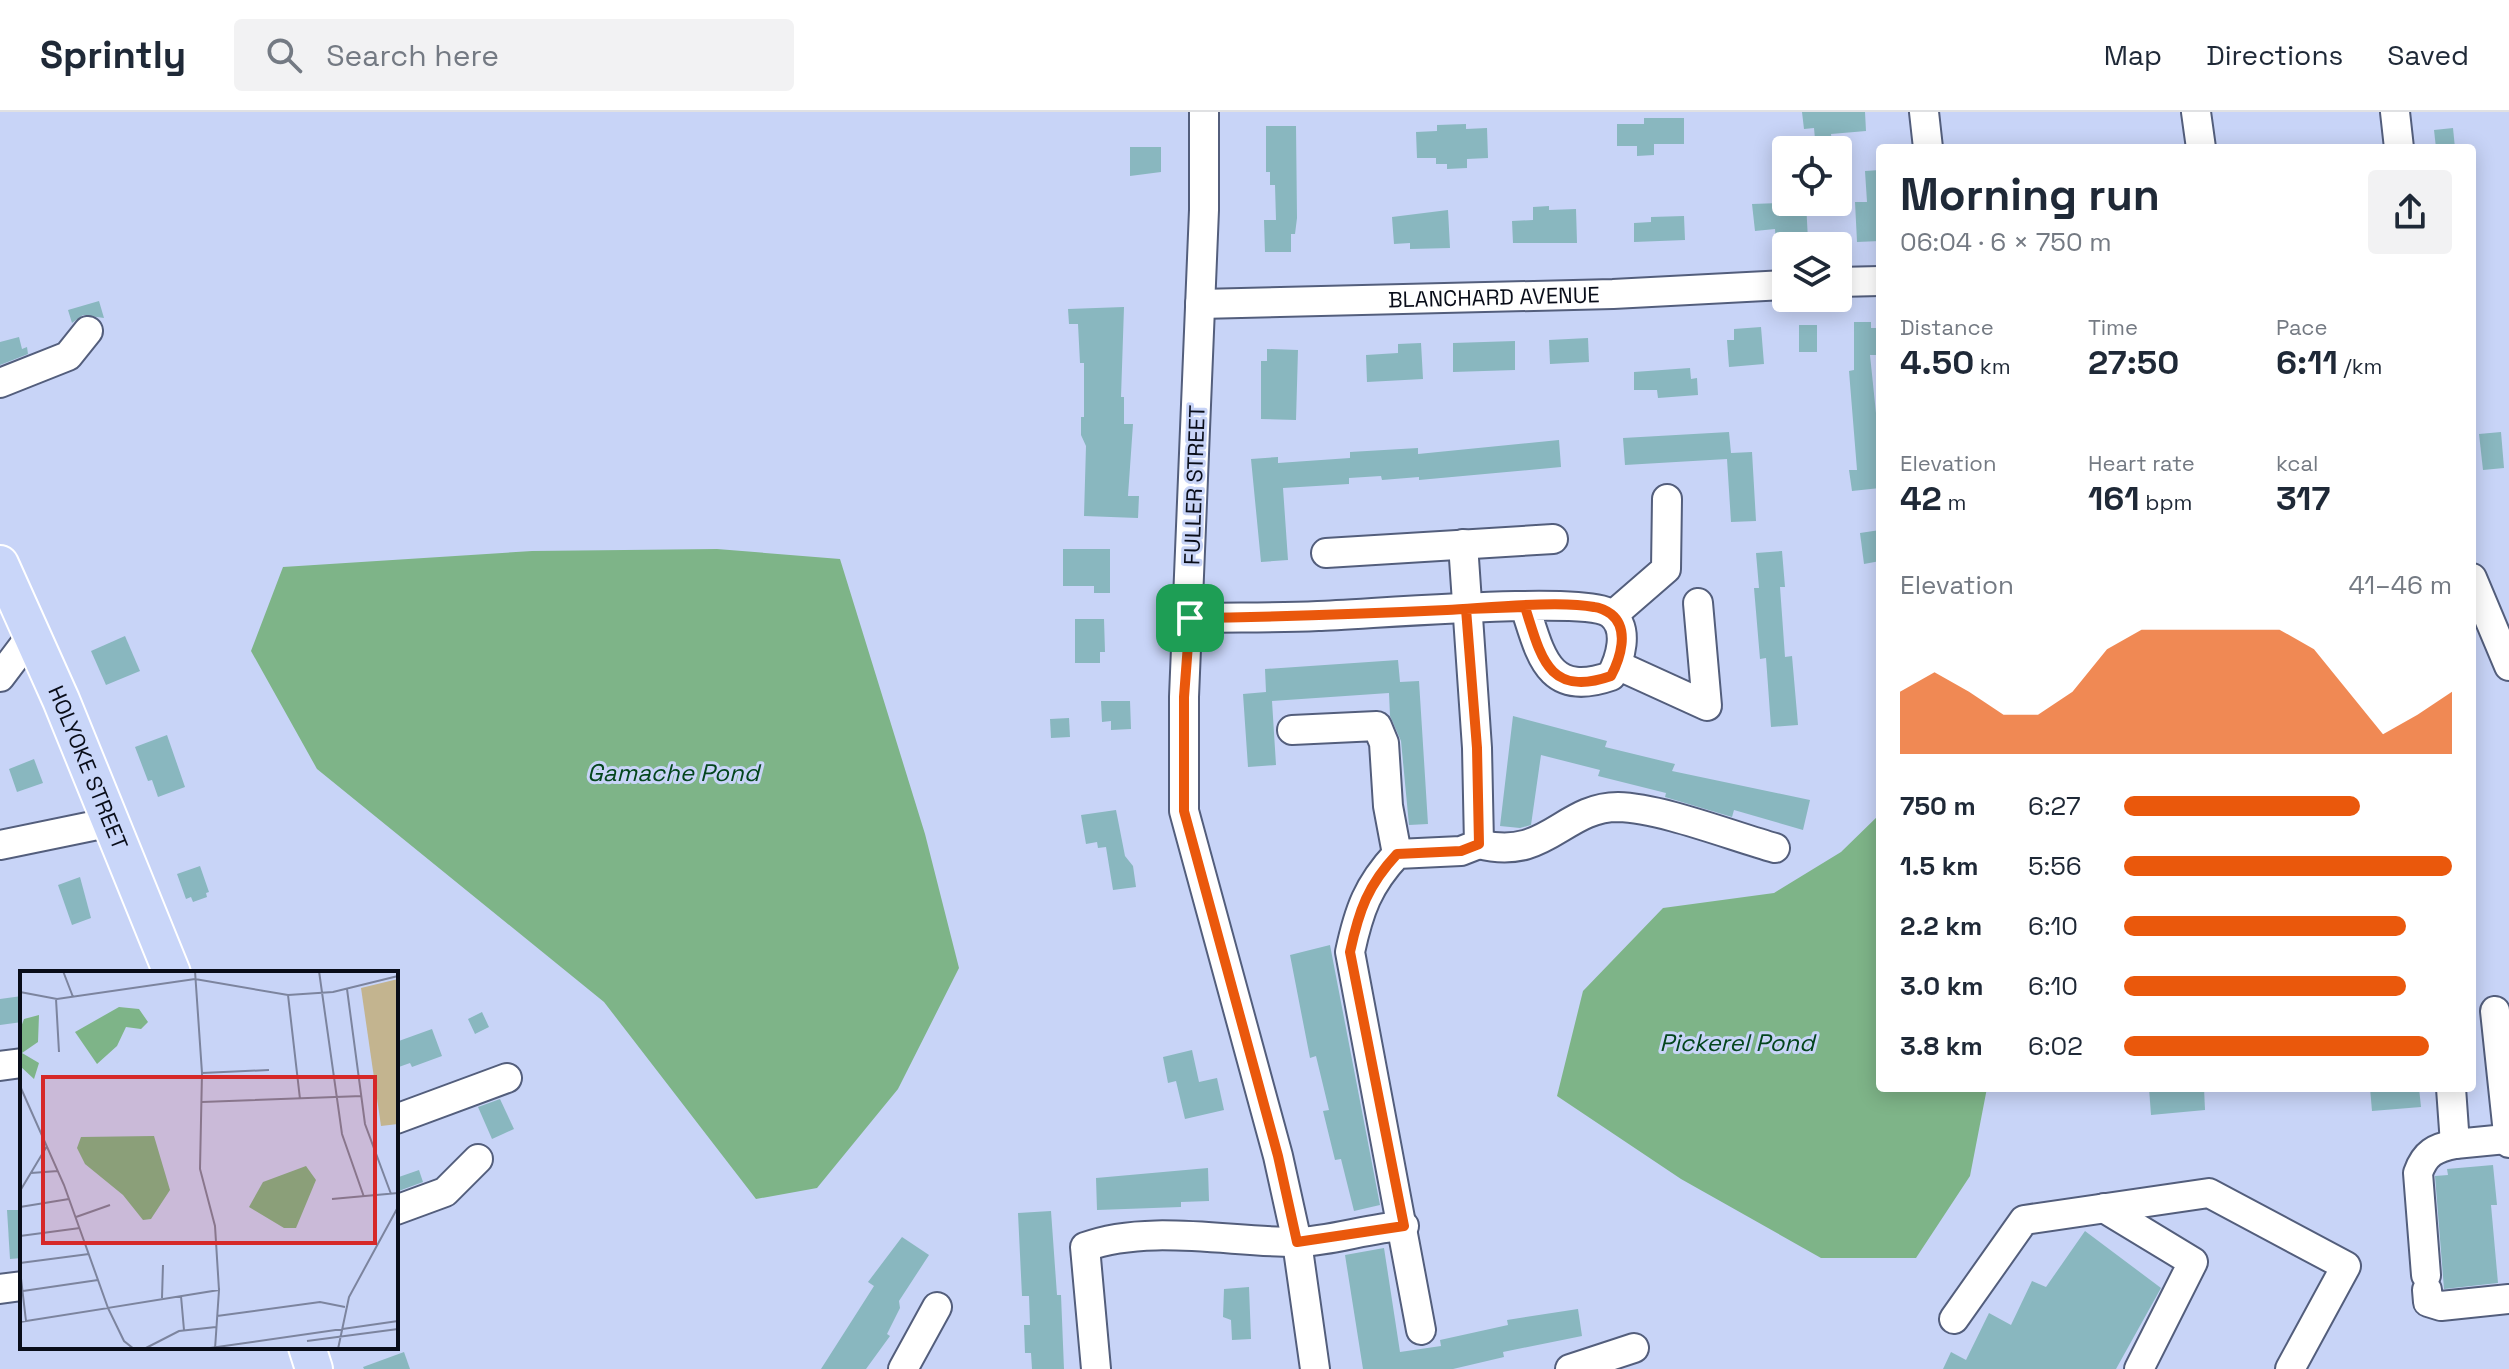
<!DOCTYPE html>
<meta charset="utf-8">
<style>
body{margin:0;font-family:"Space Grotesk",sans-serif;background:#f2f2f3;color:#1f2937;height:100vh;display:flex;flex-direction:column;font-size:30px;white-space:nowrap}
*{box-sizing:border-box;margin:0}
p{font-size:26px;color:#747a83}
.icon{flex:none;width:44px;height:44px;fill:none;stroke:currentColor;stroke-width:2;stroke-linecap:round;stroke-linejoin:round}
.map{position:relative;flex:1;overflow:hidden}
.side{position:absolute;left:1876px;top:32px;width:600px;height:948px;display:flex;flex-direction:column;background:#fff;border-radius:8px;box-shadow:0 4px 20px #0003}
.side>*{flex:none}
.tools{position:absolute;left:1772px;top:24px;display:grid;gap:16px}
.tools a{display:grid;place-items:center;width:80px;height:80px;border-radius:8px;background:#fff;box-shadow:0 4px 20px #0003;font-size:40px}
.pin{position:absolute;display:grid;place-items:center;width:68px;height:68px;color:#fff;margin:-34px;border-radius:16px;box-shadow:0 4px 12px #0006}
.round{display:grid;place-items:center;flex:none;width:84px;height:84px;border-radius:8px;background:#f2f2f3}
.head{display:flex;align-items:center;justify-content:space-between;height:136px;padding:0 24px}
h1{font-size:44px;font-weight:600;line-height:60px}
.metrics{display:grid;grid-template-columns:repeat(3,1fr);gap:12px;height:136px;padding:8px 24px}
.metrics div{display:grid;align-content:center}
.metrics b{font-size:34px;font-weight:600}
.metrics small{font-size:22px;font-weight:400}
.metrics p{font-size:22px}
.chart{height:224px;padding:16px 24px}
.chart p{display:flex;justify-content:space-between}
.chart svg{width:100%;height:144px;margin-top:8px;fill:#ea580c;opacity:.7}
ul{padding:0 24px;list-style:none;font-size:26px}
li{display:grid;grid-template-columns:128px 96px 1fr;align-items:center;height:60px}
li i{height:20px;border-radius:10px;background:#ea580c}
header{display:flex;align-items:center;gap:48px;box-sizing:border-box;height:112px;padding:0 40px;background:#fff;border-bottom:2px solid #e0e1e3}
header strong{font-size:38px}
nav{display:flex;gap:44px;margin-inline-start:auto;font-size:28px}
.search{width:560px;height:72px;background:#f2f2f3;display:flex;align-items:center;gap:20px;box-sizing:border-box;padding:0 28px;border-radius:8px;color:#747a83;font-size:30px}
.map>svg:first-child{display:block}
.water{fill:#7eb488}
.building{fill:#89b7bf}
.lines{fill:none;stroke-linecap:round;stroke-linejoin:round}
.minor-casing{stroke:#535e7c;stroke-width:32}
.major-casing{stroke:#fff;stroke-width:40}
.minor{stroke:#fff;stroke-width:28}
.major{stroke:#c9d6f9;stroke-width:36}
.route-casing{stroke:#fff;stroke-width:16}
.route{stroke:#ea580c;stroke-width:10}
.labels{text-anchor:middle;stroke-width:6;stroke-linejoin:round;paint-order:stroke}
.street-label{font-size:22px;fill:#090d19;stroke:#c8d4f7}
.water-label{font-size:24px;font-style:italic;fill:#03451c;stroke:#c8d4f7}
.inset-road{fill:none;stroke:#7c849e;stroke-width:2}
.view{fill:#d62828;fill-opacity:0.15;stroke:#d62828;stroke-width:4}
.inset-edge{fill:none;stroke:#090d19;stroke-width:4}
</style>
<header>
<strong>Sprintly</strong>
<div class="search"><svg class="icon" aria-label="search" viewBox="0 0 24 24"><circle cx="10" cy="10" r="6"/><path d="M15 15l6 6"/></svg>Search here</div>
<nav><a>Map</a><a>Directions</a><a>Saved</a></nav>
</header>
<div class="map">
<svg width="2509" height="1257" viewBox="0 0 2509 1257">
<rect width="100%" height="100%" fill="#c8d4f7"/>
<g class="water">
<path d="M717 437 840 447 925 722 959 856 898 977 817 1076 756 1087 604 890 317 657 251 539 283 455 532 439Z"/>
<path d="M1880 702V976H1987L1970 1064 1916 1146H1821L1681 1067 1557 984 1583 879 1663 796 1774 781 1841 740Z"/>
</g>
<g class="building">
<path d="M1802 0H1865L1866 19 1831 22 1833 38H1816L1814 16 1804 17Z"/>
<path d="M1644 6H1684V32H1654V43L1637 44V34H1617V12H1644Z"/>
<path d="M1466 12V17L1487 16 1488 46 1467 47V56L1447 57V52H1436V46H1417L1416 20 1437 19V13Z"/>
<path d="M1266 14H1296L1297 106 1295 122H1291V140H1265L1264 108H1276L1275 73H1270V60H1266Z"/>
<path d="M2453 16 2455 36H2436L2434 18Z"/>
<path d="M1130 35H1161V60L1130 64Z"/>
<path d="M1880 58V129L1857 130 1855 90H1867L1865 59Z"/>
<path d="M1806 90 1808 128 1776 131 1775 117 1755 119 1752 92Z"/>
<path d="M1549 94V98L1576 97 1577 131H1513L1512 109 1533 108V95Z"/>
<path d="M1448 98 1450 136 1410 137V131L1394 132 1392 105Z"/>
<path d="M1684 104 1685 128 1634 130V111L1651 110V105Z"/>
<path d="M99 189 104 206 83 203 72 211 68 198Z"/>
<path d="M1124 195 1121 285H1124V312H1133L1128 384H1139L1138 406 1084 404 1086 334 1081 323V305H1084V251H1080L1078 212H1069L1068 197Z"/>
<path d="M1854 210H1871V216H1880V243H1870L1880 340V376L1852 379 1849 358H1857L1849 259 1854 258Z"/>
<rect x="1799" y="213" width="18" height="27"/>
<path d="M1761 215 1764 252 1729 255 1727 228H1734V217Z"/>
<path d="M19 225 22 237 27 235 28 242 0 253V230Z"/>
<path d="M1588 226 1589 250 1550 252 1549 228Z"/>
<path d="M1515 229V258L1453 260V231Z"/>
<path d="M1421 231 1423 267 1367 270 1366 243 1398 241V232Z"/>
<path d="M1267 237 1298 238 1296 308 1261 307V249H1267Z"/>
<path d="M1690 256 1691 267 1697 266 1698 283 1658 286 1657 278H1634V260Z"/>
<path d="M1729 320 1731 341 1752 340 1756 409 1731 410 1727 347 1625 353 1623 326Z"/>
<path d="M2501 320 2504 356 2483 358 2479 322Z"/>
<path d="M1559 328 1561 355 1419 368V365L1382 368 1381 364 1349 366V372L1283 376 1288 448 1261 450 1251 347 1278 345V351L1350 346V340L1418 336V342Z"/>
<path d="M1880 418V449L1864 452 1860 421Z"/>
<path d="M1063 437H1110V481H1094V474H1063Z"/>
<path d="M1782 439 1785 475H1780L1785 545 1792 544 1798 613 1771 615 1766 546 1760 547 1754 476H1759L1756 441Z"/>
<path d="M1075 507H1104L1105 540H1100V551H1075Z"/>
<path d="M125 524 140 559 106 573 91 539Z"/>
<path d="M1398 548 1400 570 1419 569 1428 712 1409 713 1401 629 1390 604 1389 581 1272 589 1276 653 1248 655 1243 582 1266 580 1265 557Z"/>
<path d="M1101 589H1130L1131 617 1111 618V609L1102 610Z"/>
<path d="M1513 604 1607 629 1605 635 1675 652 1672 659 1810 688 1803 718 1734 698 1732 705 1665 685 1666 681 1598 664 1600 658 1541 643 1531 713 1520 716 1500 714Z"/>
<path d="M1069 606 1070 625 1051 626 1050 607Z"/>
<path d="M167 623 185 675 158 685 152 668 148 669 135 635Z"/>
<path d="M34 647 43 671 17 680 9 657Z"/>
<path d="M1116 698 1125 744 1133 754 1136 775 1113 778 1106 735 1098 736 1097 730 1086 732 1081 703Z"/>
<path d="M200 754 209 780 206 781 207 785 193 790 191 785 186 787 177 762Z"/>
<path d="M80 765 91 806 72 813 58 773Z"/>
<path d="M1330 833 1380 1093 1354 1099 1341 1047 1335 1048 1323 999 1329 998 1316 944 1310 946 1290 843Z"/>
<path d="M22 884V910L0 913V887Z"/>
<path d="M482 900 489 915 475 922 468 907Z"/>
<path d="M432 917 442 944 412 955 410 951 396 956V930Z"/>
<path d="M1192 938 1199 970 1217 966 1224 998 1185 1007 1176 969 1168 971 1163 945Z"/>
<path d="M2149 976H2204L2205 998 2151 1003Z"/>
<path d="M2370 976H2419L2421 995 2372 999Z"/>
<path d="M500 987 514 1017 492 1027 478 995Z"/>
<path d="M2493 1053 2497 1093H2491L2498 1171 2444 1177 2435 1064 2448 1063 2447 1057Z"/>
<path d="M1208 1056 1209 1089 1181 1090V1095L1097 1098 1096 1066Z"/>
<path d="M419 1058 423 1070 396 1080V1066Z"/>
<path d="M7 1098H22V1146L10 1147Z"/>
<path d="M1051 1099 1057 1183H1061L1064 1257H1032L1031 1241H1025L1024 1213H1030L1029 1184H1022L1018 1101Z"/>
<path d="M2085 1119 2161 1176 2116 1257H1943L1951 1240 1966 1248 1989 1201 2011 1213 2032 1169 2046 1175Z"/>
<path d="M902 1125 929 1143 899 1189 900 1196 887 1222 890 1224 866 1257H821L874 1174 868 1170Z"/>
<path d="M1384 1136 1400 1240 1441 1234 1440 1228 1508 1213 1507 1208 1578 1197 1582 1224 1503 1240 1504 1245 1453 1257H1363L1345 1143Z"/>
<path d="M1249 1175 1251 1227 1232 1228 1231 1208 1223 1205 1224 1177Z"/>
<path d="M404 1240 410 1257H364L363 1255Z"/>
</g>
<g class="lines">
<defs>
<g id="minor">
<path d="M1204 0V98L1184 585V699L1278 1044 1297 1130 1315 1257"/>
<path d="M1924 0 1928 36"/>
<path d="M2196 0 2201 36"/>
<path d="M2395 0 2399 36"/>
<path d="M1838 170 1880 169"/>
<path id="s1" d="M1200 192 1613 182 1786 173"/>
<path d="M0 271 68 244 88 219"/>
<path d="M1326 441 1553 427"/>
<path d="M2472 466 2509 554"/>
<path d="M1613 503 1666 457 1667 387"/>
<path d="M1190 506C1232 505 1276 506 1318 504 1363 503 1587 483 1611 502 1630 517 1620 547 1611 564 1548 586 1541 544 1525 495"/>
<path d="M1617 553 1707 594 1698 491"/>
<path d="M0 565 31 524"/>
<path d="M1292 618 1377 614 1384 631 1388 694 1397 742"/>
<path d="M1479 732C1546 750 1563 695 1618 695 1661 696 1732 724 1775 736"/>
<path d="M0 733 112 710"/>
<path d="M2495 899 2509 1031"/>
<path d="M0 954 22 951"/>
<path d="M2451 976 2455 1032 2506 1027"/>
<path d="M396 1007 507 966"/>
<path d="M2104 1096 2193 1150 2139 1257"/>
<path d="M396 1098 445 1080 478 1047"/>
<path d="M2426 1163 2418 1061C2425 1041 2435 1036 2455 1032"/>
<path d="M0 1177 22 1174"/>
<path d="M2427 1178 2428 1190 2441 1194 2509 1187"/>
<path d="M1954 1207 2024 1108 2209 1081 2346 1154 2290 1257"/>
<path d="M1421 1218 1350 840C1359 798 1368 773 1397 742L1461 739 1479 732 1477 636 1463 432"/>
<path d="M903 1257 937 1195"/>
<path d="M1096 1257 1085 1135C1147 1112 1229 1130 1294 1130 1330 1130 1367 1116 1404 1114"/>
<path d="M1570 1257 1634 1236"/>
</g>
<g id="major">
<path id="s2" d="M0 452 61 588 172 861"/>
<path d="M307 1235 314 1257"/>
</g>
</defs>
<use href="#minor" class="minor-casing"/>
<use href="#major" class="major-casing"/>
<use href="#minor" class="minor"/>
<use href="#major" class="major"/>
</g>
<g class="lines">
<defs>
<path id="route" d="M1190 506C1276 505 1361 502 1447 498 1486 496 1559 488 1594 495 1599 495 1607 499 1611 502 1630 517 1620 547 1611 564 1548 586 1541 545 1525 495L1466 497 1477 636 1479 732 1461 739 1397 742C1368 773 1359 798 1350 840L1404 1114 1297 1130 1278 1044 1184 699V585L1190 506"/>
</defs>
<use href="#route" class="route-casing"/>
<use href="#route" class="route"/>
</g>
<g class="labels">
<g class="street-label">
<text dy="8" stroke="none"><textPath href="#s1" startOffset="294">BLANCHARD AVENUE</textPath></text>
<text transform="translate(1194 373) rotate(-88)" y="8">FULLER STREET</text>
<text dy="8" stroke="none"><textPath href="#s2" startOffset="222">HOLYOKE STREET</textPath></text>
</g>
<g class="water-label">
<text x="673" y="669">Gamache Pond</text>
<text x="1737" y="939">Pickerel Pond</text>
</g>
</g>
<g transform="translate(20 859)">
<rect width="378" height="378" fill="#c8d4f7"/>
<path d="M378 8V153L361 155 341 17Z" fill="#c3b48f"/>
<path d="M99 36 119 38 128 51 121 58 106 56 97 75 77 93 55 61ZM19 44 18 71 2 82 19 92 14 108 0 95 1 56 4 48ZM134 165 150 219 131 248 123 249 103 224 65 193 57 177 61 166ZM286 195 296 209 276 257H264L229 236 243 211Z" fill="#7eb488"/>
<path class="inset-road" d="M43 0 53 26M175 0 182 102 180 198 195 255 199 319M299 0 322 163 344 226M327 18 345 153 371 223M0 21 37 28 175 8 268 24 313 21 378 5M268 24 280 128M36 28 39 81M182 102 249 99M0 115 44 214 88 337 199 319 195 378M182 131 342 125M11 202 38 200M0 220 27 175M312 228 378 222M0 236 49 228M56 246 90 234M0 265 60 257M0 292 69 283M0 299 6 350M3 320 78 309M161 325 164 359M142 327 143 294M197 345 300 331 325 336M0 351 88 337 104 370 114 378M287 370 378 358M124 378 159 360 196 356M183 378 378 350M318 378 329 326 378 236"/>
<path class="view" d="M23 106H355V272H23Z"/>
<rect width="378" height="378" class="inset-edge"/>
</g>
</svg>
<div class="tools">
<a><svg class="icon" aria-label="locate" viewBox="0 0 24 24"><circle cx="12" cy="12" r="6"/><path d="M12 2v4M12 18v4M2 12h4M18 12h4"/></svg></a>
<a><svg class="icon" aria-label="layers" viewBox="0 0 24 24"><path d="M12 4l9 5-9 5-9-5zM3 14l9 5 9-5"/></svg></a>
</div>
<div class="pin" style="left:1190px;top:506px;background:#1e9e55"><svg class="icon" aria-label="arrive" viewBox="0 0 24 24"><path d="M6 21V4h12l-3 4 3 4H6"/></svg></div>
<section class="side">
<div class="head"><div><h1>Morning run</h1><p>06:04 · 6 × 750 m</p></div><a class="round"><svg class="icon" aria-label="share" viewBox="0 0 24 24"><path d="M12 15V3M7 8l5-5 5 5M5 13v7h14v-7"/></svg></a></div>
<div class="metrics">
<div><p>Distance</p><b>4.50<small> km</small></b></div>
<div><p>Time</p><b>27:50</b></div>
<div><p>Pace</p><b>6:11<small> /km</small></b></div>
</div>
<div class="metrics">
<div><p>Elevation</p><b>42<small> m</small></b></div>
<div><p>Heart rate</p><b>161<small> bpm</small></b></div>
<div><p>kcal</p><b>317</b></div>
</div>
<div class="chart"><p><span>Elevation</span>41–46 m</p>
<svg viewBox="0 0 160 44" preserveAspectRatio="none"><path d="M0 44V25L10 19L20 25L30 32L40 32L50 25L60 12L70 6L80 6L90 6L100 6L110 6L120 12L130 25L140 38L150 32L160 25V44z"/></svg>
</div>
<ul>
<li><b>750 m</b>6:27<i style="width:72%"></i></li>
<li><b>1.5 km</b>5:56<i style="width:100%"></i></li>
<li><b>2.2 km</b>6:10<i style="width:86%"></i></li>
<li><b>3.0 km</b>6:10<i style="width:86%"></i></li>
<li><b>3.8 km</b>6:02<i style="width:93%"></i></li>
</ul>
</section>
</div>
